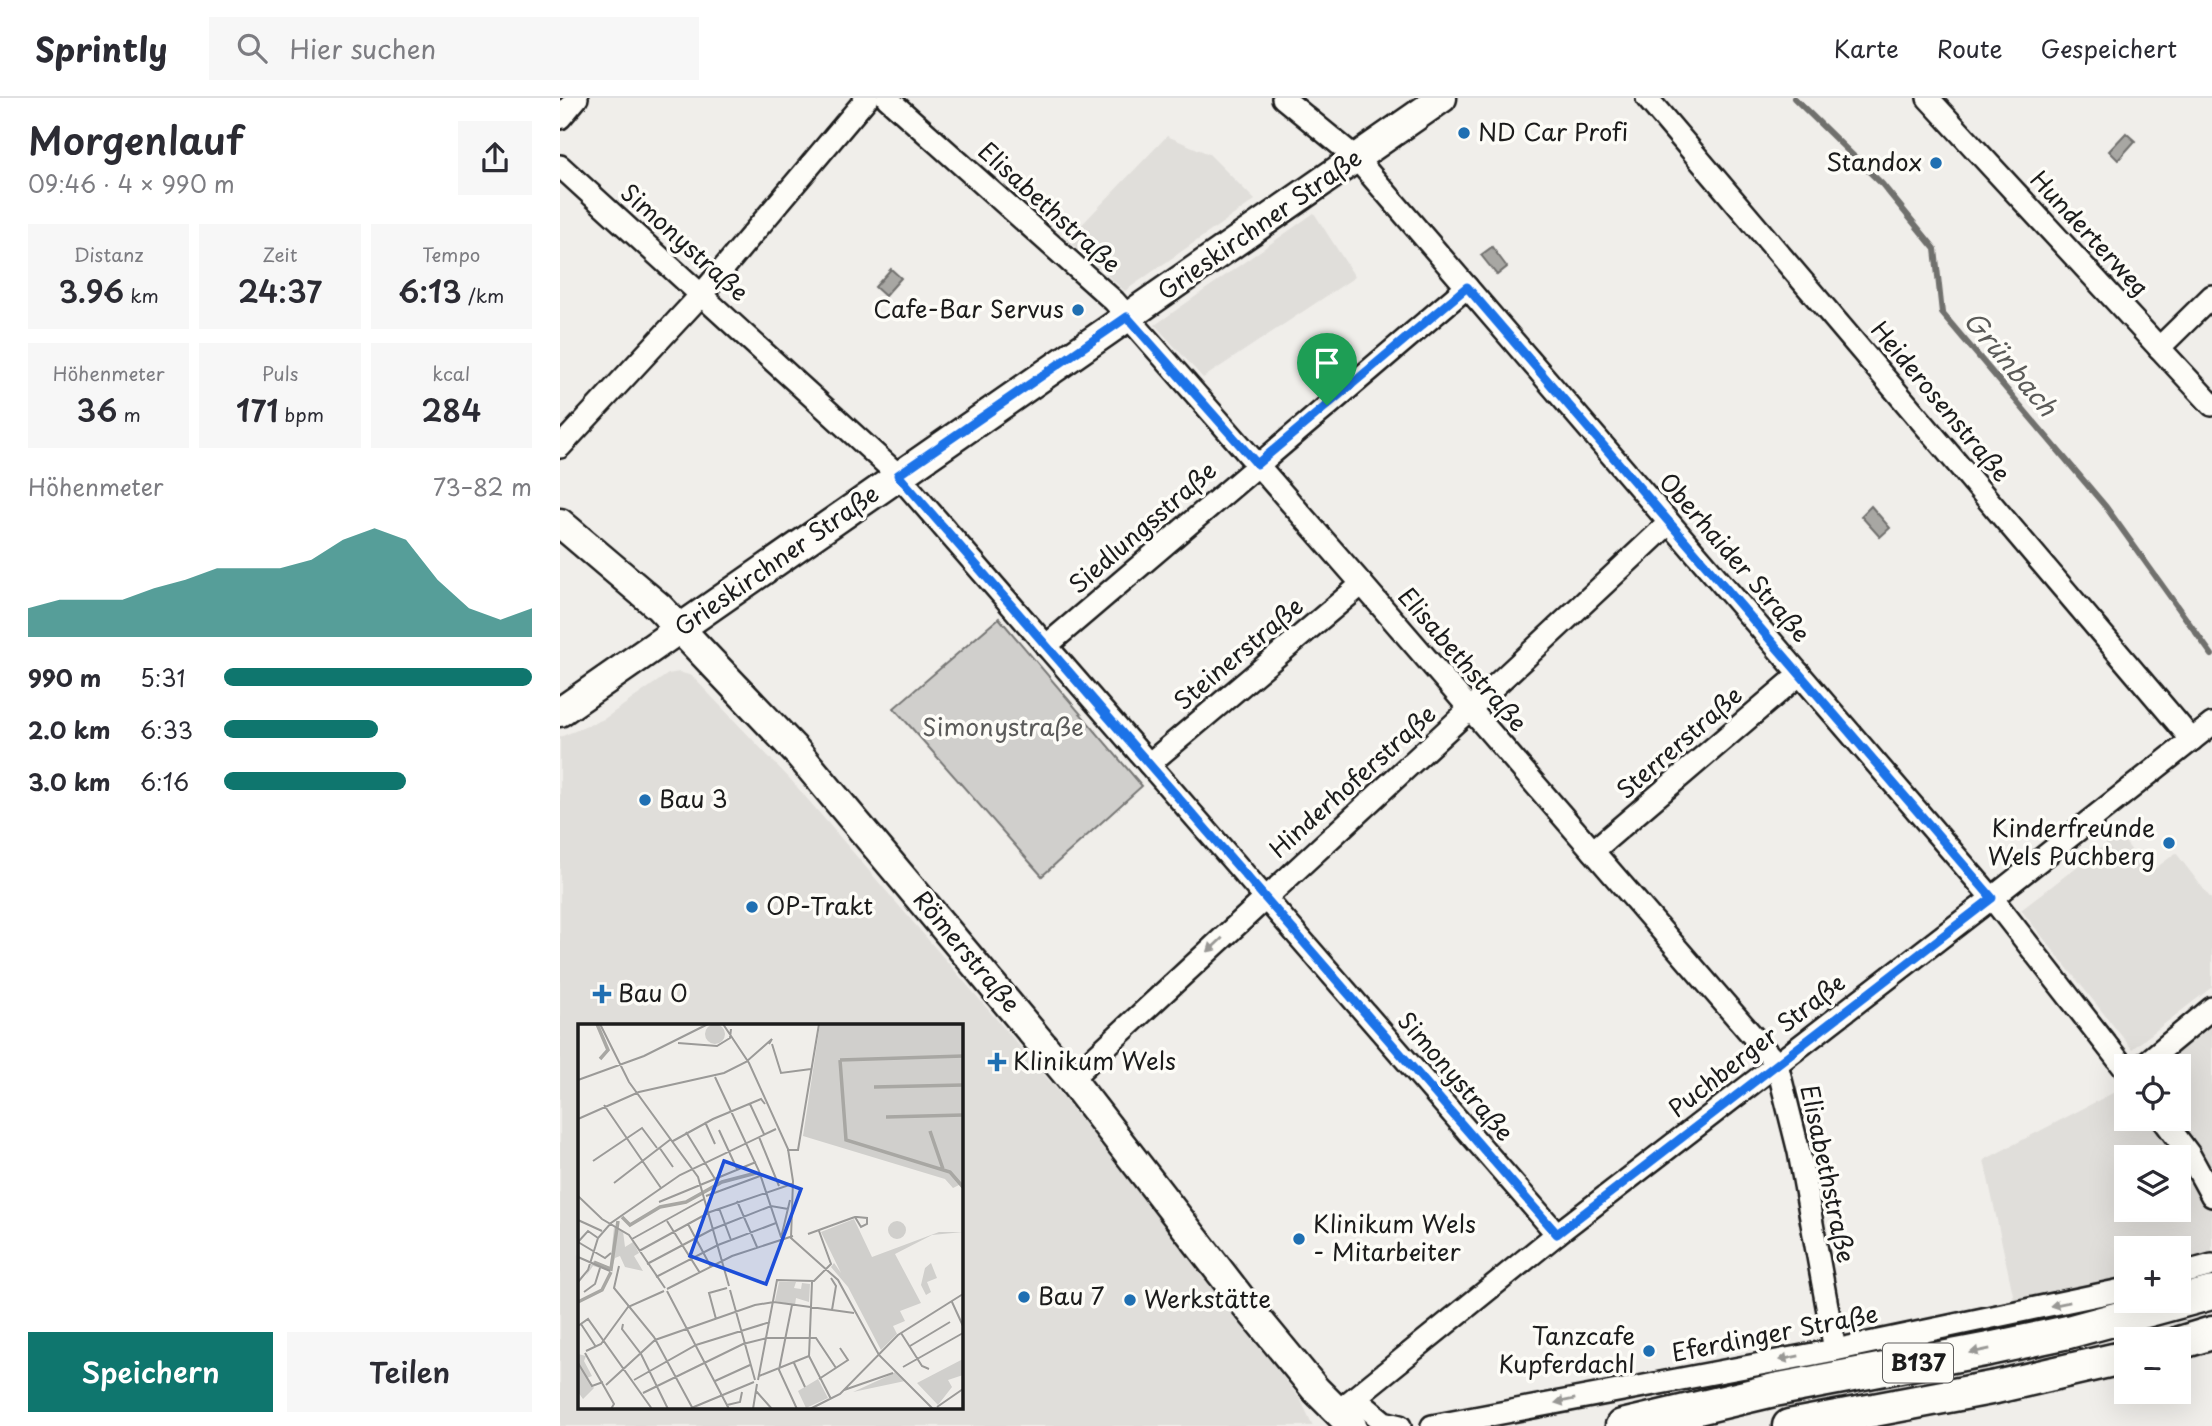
<!DOCTYPE html>
<html lang="de">
<meta charset="utf-8">
<style>
body{margin:0;font-family:"Playpen Sans",sans-serif;background:#f7f7f7;color:#2b2b33;height:100vh;display:flex;flex-direction:column;font-size:26px;white-space:nowrap}
*{box-sizing:border-box;margin:0}
p{font-size:23px;color:#7c7c81}
.icon{flex:none;width:38px;height:38px;fill:none;stroke:currentColor;stroke-width:2;stroke-linecap:round;stroke-linejoin:round}
.map{position:relative;flex:1;overflow:hidden}
.sheet{display:flex;flex-direction:column;background:#fff;width:560px}
.sheet>*{flex:none}
.tools{position:absolute;left:1554px;top:956px;display:grid;gap:14px}
.tools a{display:grid;place-items:center;width:77px;height:77px;border-radius:0px;background:#fff;box-shadow:0 7px 28px #0002;font-size:35px}
.pin{position:absolute;display:grid;place-items:center;width:60px;height:60px;color:#fff;margin:-72px -30px;border-radius:50% 50% 50% 0;rotate:-45deg;box-shadow:0 0 7px #0007}
.pin .icon{rotate:45deg}
.round{display:grid;place-items:center;flex:none;width:74px;height:74px;border-radius:0px;background:#f7f7f7}
.summary{display:flex;align-items:center;justify-content:space-between;height:119px;padding:0 28px}
h1{font-size:38px;font-weight:600;line-height:52px}
.metrics{display:grid;grid-template-columns:repeat(3,1fr);gap:10px;height:119px;padding:7px 28px}
.metrics div{display:grid;align-content:center;border-radius:0px;background:#f7f7f7;text-align:center}
.metrics b{font-size:30px;font-weight:600}
.metrics small{font-size:19px;font-weight:400}
.metrics p{font-size:19px}
.chart{height:196px;padding:14px 28px}
.chart p{display:flex;justify-content:space-between}
.chart svg{width:100%;height:126px;margin-top:7px;fill:#0f766e;opacity:.7}
.primary-button{display:flex;gap:14px;margin-top:auto;padding:14px 28px}
.primary-button a{flex:1;height:80px;border-radius:0px;background:#0f766e;color:#fff;font-size:28px;font-weight:600;line-height:80px;text-align:center}
.primary-button a+a{background:#f7f7f7;color:#2b2b33}
ul{padding:0 28px;list-style:none;font-size:23px}
li{display:grid;grid-template-columns:112px 84px 1fr;align-items:center;height:52px}
li i{height:18px;border-radius:9px;background:#0f766e}
header{display:flex;align-items:center;gap:42px;box-sizing:border-box;height:98px;padding:0 35px;background:#fff;border-bottom:2px solid #e1e1e2}
header strong{font-size:33px}
nav{display:flex;gap:38px;margin-inline-start:auto;font-size:24px}
.search{width:490px;height:63px;background:#f7f7f7;display:flex;align-items:center;gap:18px;box-sizing:border-box;padding:0 24px;border-radius:0px;color:#7c7c81;font-size:26px}
main{display:flex;flex:1;min-height:0}
.map>svg:first-child{display:block}
.built{fill:#e0deda;fill-rule:evenodd}
.green{fill:#d0cfcc;stroke:#767674;stroke-width:2}
.water{fill:#a8a7a3;stroke:#706f6d;stroke-width:2}
.lines{fill:none;stroke-linecap:round;stroke-linejoin:round}
.stream{stroke:#706f6d;stroke-width:6}
.street-casing{stroke:#1c1c1c;stroke-width:26}
.secondary-casing{stroke:#1c1c1c;stroke-width:33}
.primary-casing{stroke:#1c1c1c;stroke-width:37}
.street{stroke:#fdfcf7;stroke-width:21}
.secondary{stroke:#fdfcf7;stroke-width:28}
.primary{stroke:#fdfcf7;stroke-width:32}
.oneway{fill:#989794}
.route-casing{stroke:#fff;stroke-width:14}
.route{stroke:#1a73e8;stroke-width:9}
.poi-dot{fill:#1f6fb2;stroke:#fdfcf7;stroke-width:2.5}
.labels{text-anchor:middle;stroke-width:7;stroke-linejoin:round;paint-order:stroke}
.shield{fill:#fdfcf7;stroke:#605f5e;stroke-width:2}
.shield-label{font-size:23px;font-weight:bold;fill:#1c1c1c}
.poi-label{font-size:24px;fill:#1c1c1c;stroke:#fdfcf7;text-anchor:start}
.street-label{font-size:24px;fill:#1c1c1c;stroke:#fdfcf7}
.park-label{font-size:24px;fill:#5b5b5a;stroke:#fdfcf7}
.water-label{font-size:26px;font-style:italic;fill:#5b5b59;stroke:#fdfcf7}
.inset-river{fill:none;stroke:#a8a7a3;stroke-width:3.5}
.inset-road{fill:none;stroke:#9b9a98;stroke-width:2}
.view{fill:#1d4ed8;fill-opacity:0.15;stroke:#1d4ed8;stroke-width:3.5}
.inset-edge{fill:none;stroke:#1c1c1c;stroke-width:3.5}
</style>
<header>
<strong>Sprintly</strong>
<div class="search"><svg class="icon" aria-label="search" viewBox="0 0 24 24"><circle cx="10" cy="10" r="6"/><path d="M15 15l6 6"/></svg>Hier suchen</div>
<nav><a>Karte</a><a>Route</a><a>Gespeichert</a></nav>
</header>
<main>
<section class="sheet">
<div class="summary"><div><h1>Morgenlauf</h1><p>09:46 · 4 × 990 m</p></div><a class="round"><svg class="icon" aria-label="share" viewBox="0 0 24 24"><path d="M12 15V3M7 8l5-5 5 5M5 13v7h14v-7"/></svg></a></div>
<div class="metrics">
<div><p>Distanz</p><b>3.96<small> km</small></b></div>
<div><p>Zeit</p><b>24:37</b></div>
<div><p>Tempo</p><b>6:13<small> /km</small></b></div>
</div>
<div class="metrics">
<div><p>Höhenmeter</p><b>36<small> m</small></b></div>
<div><p>Puls</p><b>171<small> bpm</small></b></div>
<div><p>kcal</p><b>284</b></div>
</div>
<div class="chart"><p><span>Höhenmeter</span>73–82 m</p>
<svg viewBox="0 0 160 44" preserveAspectRatio="none"><path d="M0 44V34L10 31L20 31L30 31L40 27L50 24L60 20L70 20L80 20L90 17L100 10L110 6L120 10L130 24L140 34L150 38L160 34V44z"/></svg>
</div>
<ul>
<li><b>990 m</b>5:31<i style="width:100%"></i></li>
<li><b>2.0 km</b>6:33<i style="width:50%"></i></li>
<li><b>3.0 km</b>6:16<i style="width:59%"></i></li>
</ul>
<div class="primary-button"><a>Speichern</a><a>Teilen</a></div>
</section>
<div class="map">
<svg width="1652" height="1328" viewBox="0 0 1652 1328">
<rect width="100%" height="100%" fill="#f0eeea"/>
<filter id="ink" filterUnits="userSpaceOnUse"><feTurbulence type="fractalNoise" baseFrequency=".0143" numOctaves="2"/><feDisplacementMap in="SourceGraphic" scale="14" xChannelSelector="R" yChannelSelector="G"/><feConvolveMatrix kernelMatrix="1 2 1 2 8 2 1 2 1" color-interpolation-filters="sRGB"/></filter>
<g filter="url(#ink)">
<g class="built">
<path d="M607 38 649 56 695 102 565 193 507 142Z"/>
<path d="M754 115 795 179 643 280 595 227Z"/>
<path d="M119 574 132 578 231 682 505 1001 741 1302 753 1328H0V639L44 621 108 576ZM19 927H401V1309H19Z"/>
<path d="M1559 736 1589 775 1616 755 1652 802V889L1572 951 1461 812Z"/>
<path d="M1652 920V1178L1619 1188V1150H1566V1202L1460 1229 1424 1062 1566 988V1020H1619V968H1592ZM1566 1059H1619V1111H1566Z"/>
</g>
<path class="green" d="M439 520 582 688 482 778 334 610Z"/>
<g class="water">
<path d="M1566 35 1575 43 1558 62 1549 53Z"/>
<path d="M932 149 947 169 937 177 921 157Z"/>
<path d="M331 171 341 180 325 198 315 189Z"/>
<path d="M1311 408 1330 430 1320 439 1301 418Z"/>
</g>
<g class="lines">
<path class="stream" d="M1234 0 1322 86 1375 151 1382 215 1546 409 1652 557"/>
<defs>
<g id="street">
<path d="M327 0 554 203 802 486 1217 966 1239 1054 1275 1252"/>
<path d="M723 0 796 60 1432 800 1566 972"/>
<path d="M1087 0 1632 642"/>
<path d="M1368 0 1652 307"/>
<path d="M0 20 17 0"/>
<path d="M0 68 338 377 997 1136"/>
<path d="M1599 250 1652 198"/>
<path d="M0 349 141 197 307 0"/>
<path d="M486 548 907 189"/>
<path d="M589 666 802 486"/>
<path d="M1033 753 1240 576"/>
<path d="M1582 968 1652 910"/>
<path d="M511 981C710 795 911 612 1109 425"/>
<path d="M1602 1020 1629 1056 1652 1098"/>
<path d="M1619 1176 1652 1167"/>
<path d="M795 1300 824 1324 840 1328"/>
<path d="M777 1314 997 1136 1432 800 1652 626"/>
<path d="M872 1328 1275 1252 1566 1191"/>
</g>
<g id="secondary">
<path d="M0 425 99 509 237 654 511 981 685 1206 756 1292 792 1328"/>
<path d="M0 614 882 0"/>
</g>
<g id="primary">
<path d="M1619 1245 1652 1235"/>
<path d="M1062 1328 1214 1292 1429 1251 1508 1234 1652 1195"/>
<path d="M1229 1328 1436 1289 1566 1259"/>
</g>
</defs>
<use href="#street" class="street-casing"/>
<use href="#secondary" class="secondary-casing"/>
<use href="#primary" class="primary-casing"/>
<use href="#street" class="street"/>
<use href="#secondary" class="secondary"/>
<use href="#primary" class="primary"/>
</g>
<defs><path id="oneway-solid" d="M-6-.8H1V-3.2L6.5 0L1 3.2V.8H-6Z" transform="scale(1.75)"/></defs>
<g class="oneway">
<use href="#oneway-solid" transform="translate(655 847) rotate(137)"/>
<use href="#oneway-solid" transform="translate(1500 1206) rotate(169)"/>
<use href="#oneway-solid" transform="translate(1420 1253) rotate(169)"/>
<use href="#oneway-solid" transform="translate(1229 1260) rotate(169)"/>
<use href="#oneway-solid" transform="translate(1005 1303) rotate(169)"/>
</g>
</g>
<g class="lines" filter="url(#ink)">
<defs>
<path id="route" d="M907 189 1432 800 997 1136 338 377 567 219 697 366Z"/>
</defs>
<use href="#route" class="route-casing"/>
<use href="#route" class="route"/>
</g>
<g class="poi-dot">
<circle cx="904" cy="35" r="7"/>
<circle cx="1376" cy="65" r="7"/>
<circle cx="518" cy="212" r="7"/>
<circle cx="85" cy="702" r="7"/>
<circle cx="1609" cy="745" r="7"/>
<circle cx="192" cy="809" r="7"/>
<path d="M38.5 885.5h7v7h7v7h-7v7h-7v-7h-7v-7h7z"/>
<path d="M433.5 953.5h7v7h7v7h-7v7h-7v-7h-7v-7h7z"/>
<circle cx="739" cy="1141" r="7"/>
<circle cx="464" cy="1199" r="7"/>
<circle cx="570" cy="1202" r="7"/>
<circle cx="1089" cy="1253" r="7"/>
</g>
<g class="labels">
<rect class="shield" x="1323" y="1245.5" width="70" height="39" rx="5"/>
<g class="shield-label">
<text x="1358" y="1273">B137</text>
</g>
<g class="poi-label">
<text x="918" y="43">ND Car Profi</text>
<text x="1362" y="73" text-anchor="end">Standox</text>
<text x="504" y="220" text-anchor="end">Cafe-Bar Servus</text>
<text x="99" y="710">Bau 3</text>
<text x="1595" y="739" text-anchor="end">Kinderfreunde<tspan x="1595" dy="28">Wels Puchberg</tspan></text>
<text x="206" y="817">OP-Trakt</text>
<text x="58" y="904">Bau 0</text>
<text x="453" y="972">Klinikum Wels</text>
<text x="753" y="1135">Klinikum Wels<tspan x="753" dy="28">- Mitarbeiter</tspan></text>
<text x="478" y="1207">Bau 7</text>
<text x="584" y="1210">Werkstätte</text>
<text x="1075" y="1247" text-anchor="end">Tanzcafe<tspan x="1075" dy="28">Kupferdachl</tspan></text>
</g>
<g class="street-label">
<text transform="translate(489 110) rotate(42)" y="8">Elisabethstraße</text>
<text transform="translate(700 127) rotate(-35)" y="8">Grieskirchner Straße</text>
<text transform="translate(1529 136) rotate(47)" y="8">Hunderterweg</text>
<text transform="translate(124 145) rotate(42)" y="8">Simonystraße</text>
<text transform="translate(1380 304) rotate(50)" y="8">Heiderosenstraße</text>
<text transform="translate(583 430) rotate(-41)" y="8">Siedlungsstraße</text>
<text transform="translate(1174 460) rotate(49)" y="8">Oberhaider Straße</text>
<text transform="translate(217 463) rotate(-35)" y="8">Grieskirchner Straße</text>
<text transform="translate(679 556) rotate(-40)" y="8">Steinerstraße</text>
<text transform="translate(902 562) rotate(49)" y="8">Elisabethstraße</text>
<text transform="translate(1120 645) rotate(-41)" y="8">Sterrerstraße</text>
<text transform="translate(793 684) rotate(-42)" y="8">Hinderhoferstraße</text>
<text transform="translate(406 854) rotate(50)" y="8">Römerstraße</text>
<text transform="translate(1197 948) rotate(-38)" y="8">Puchberger Straße</text>
<text transform="translate(895 979) rotate(49)" y="8">Simonystraße</text>
<text transform="translate(1267 1076) rotate(78)" y="8">Elisabethstraße</text>
<text transform="translate(1215 1236) rotate(-11)" y="8">Eferdinger Straße</text>
</g>
<g class="park-label">
<text x="443" y="638">Simonystraße</text>
</g>
<g class="water-label">
<text transform="translate(1450 266) rotate(50)" y="9">Grünbach</text>
</g>
</g>
<g transform="translate(18 926)">
<rect width="385" height="385" fill="#f0eeea"/>
<path d="M127 10a10 10 0 1 1 20 0a10 10 0 1 1-20 0ZM242 0H385V159L375 164 367 155 225 112ZM276 195 294 233 361 208H385L354 211 317 230 343 279 322 287 327 297 315 302 319 310 303 326 270 263 253 243 256 239 263 249 243 208ZM310 206a9 9 0 1 1 18 0a9 9 0 1 1-18 0ZM36 203 45 207 47 223 55 218 61 229 56 232 65 247 47 243 42 232 37 234 29 260 32 247 15 242 8 252 15 237 32 243ZM353 239 359 254 349 258 353 268 348 271 343 261 347 244ZM201 258H218L216 264 223 265 224 259 232 260 231 278 218 274 217 281 197 277ZM0 330 8 332 6 337 14 352 9 354 16 364 5 375 0 368ZM385 335V351L370 356 374 363 360 381 339 359ZM317 348 327 357 275 368 312 351ZM240 355 250 374 228 384 220 367Z" fill="#d0cfcc"/>
<path class="inset-river" d="M19 0 30 26 22 35M262 36 268 116 372 148 385 163M262 36 385 32M296 63 385 61M308 93 385 91M352 107 365 145M44 193 52 201 82 183 108 178 144 158 178 149M16 238 33 245 40 197M0 278 24 266 33 248"/>
<path class="inset-road" d="M22 0 51 58 120 153 151 262M145 0 171 39 210 125 215 157 213 214 260 256 301 331 355 385M100 19 139 22 152 14 153 5M194 20 203 49 233 45M137 53 181 147 203 213M0 56 66 32 130 0M172 80 186 110M26 81 83 164M0 95 61 68 146 49 168 38 194 15 191 20M127 98 137 120M141 106 159 145M108 108 137 155M181 113 201 162M95 117 135 95 183 75 187 80M81 123 95 143M209 126H220L241 0M15 137 64 104 79 124M36 159 93 115M0 172 24 195 51 211 87 264M128 172 182 152M159 177 179 223M81 178 178 138M141 184 153 216M0 196 24 207M89 197 122 249M110 200 133 243M230 210 274 194 277 193H279L289 194V200L283 203 277 193M203 214 212 176M54 215 126 175M0 218 27 234 33 229M0 218 10 207 20 214M61 227 132 188 214 160M0 233 32 247M69 240 135 205 193 182 210 185M41 242 36 264 76 313 115 385M78 253 140 221 198 199M253 254 258 262 254 286M0 258 10 246 20 214 33 199 102 151 198 105M234 258 231 332 253 375M89 265 154 232 215 212M152 266 177 356M89 267 151 385M6 268 17 260 22 244M374 278 385 302M214 281 201 346 219 385M138 295 131 269 149 264M3 300 18 323M45 300 44 305 63 330 90 385M0 302 10 295 74 385M323 309 344 342 351 345M332 322 372 298M8 327 23 320 50 283 86 267M7 329 36 380 33 385M0 339 14 362 25 358M216 339 227 363M325 343 385 309M181 352 231 332M241 355 270 336 262 324M56 356 118 321 192 298M180 356 199 256 236 257 253 240 241 207M137 357 172 341M28 361 77 316 177 281 196 278 276 289M266 366 315 349M178 367 194 385M65 369 165 320 189 314H238L258 344M149 381 162 378 164 368M359 383 385 365M111 385 176 358M175 385 179 360M232 385 262 370 320 311 385 270"/>
<path class="view" d="M146 137 223 165 188 260 112 232Z"/>
<rect width="385" height="385" class="inset-edge"/>
</g>
</svg>
<div class="tools">
<a><svg class="icon" aria-label="locate" viewBox="0 0 24 24"><circle cx="12" cy="12" r="6"/><path d="M12 2v4M12 18v4M2 12h4M18 12h4"/></svg></a>
<a><svg class="icon" aria-label="layers" viewBox="0 0 24 24"><path d="M12 4l9 5-9 5-9-5zM3 14l9 5 9-5"/></svg></a>
<a>+</a>
<a>−</a>
</div>
<div class="pin" style="left:767px;top:307px;background:#1e9e55"><svg class="icon" aria-label="arrive" viewBox="0 0 24 24"><path d="M6 21V4h12l-3 4 3 4H6"/></svg></div>
</div>
</main>
